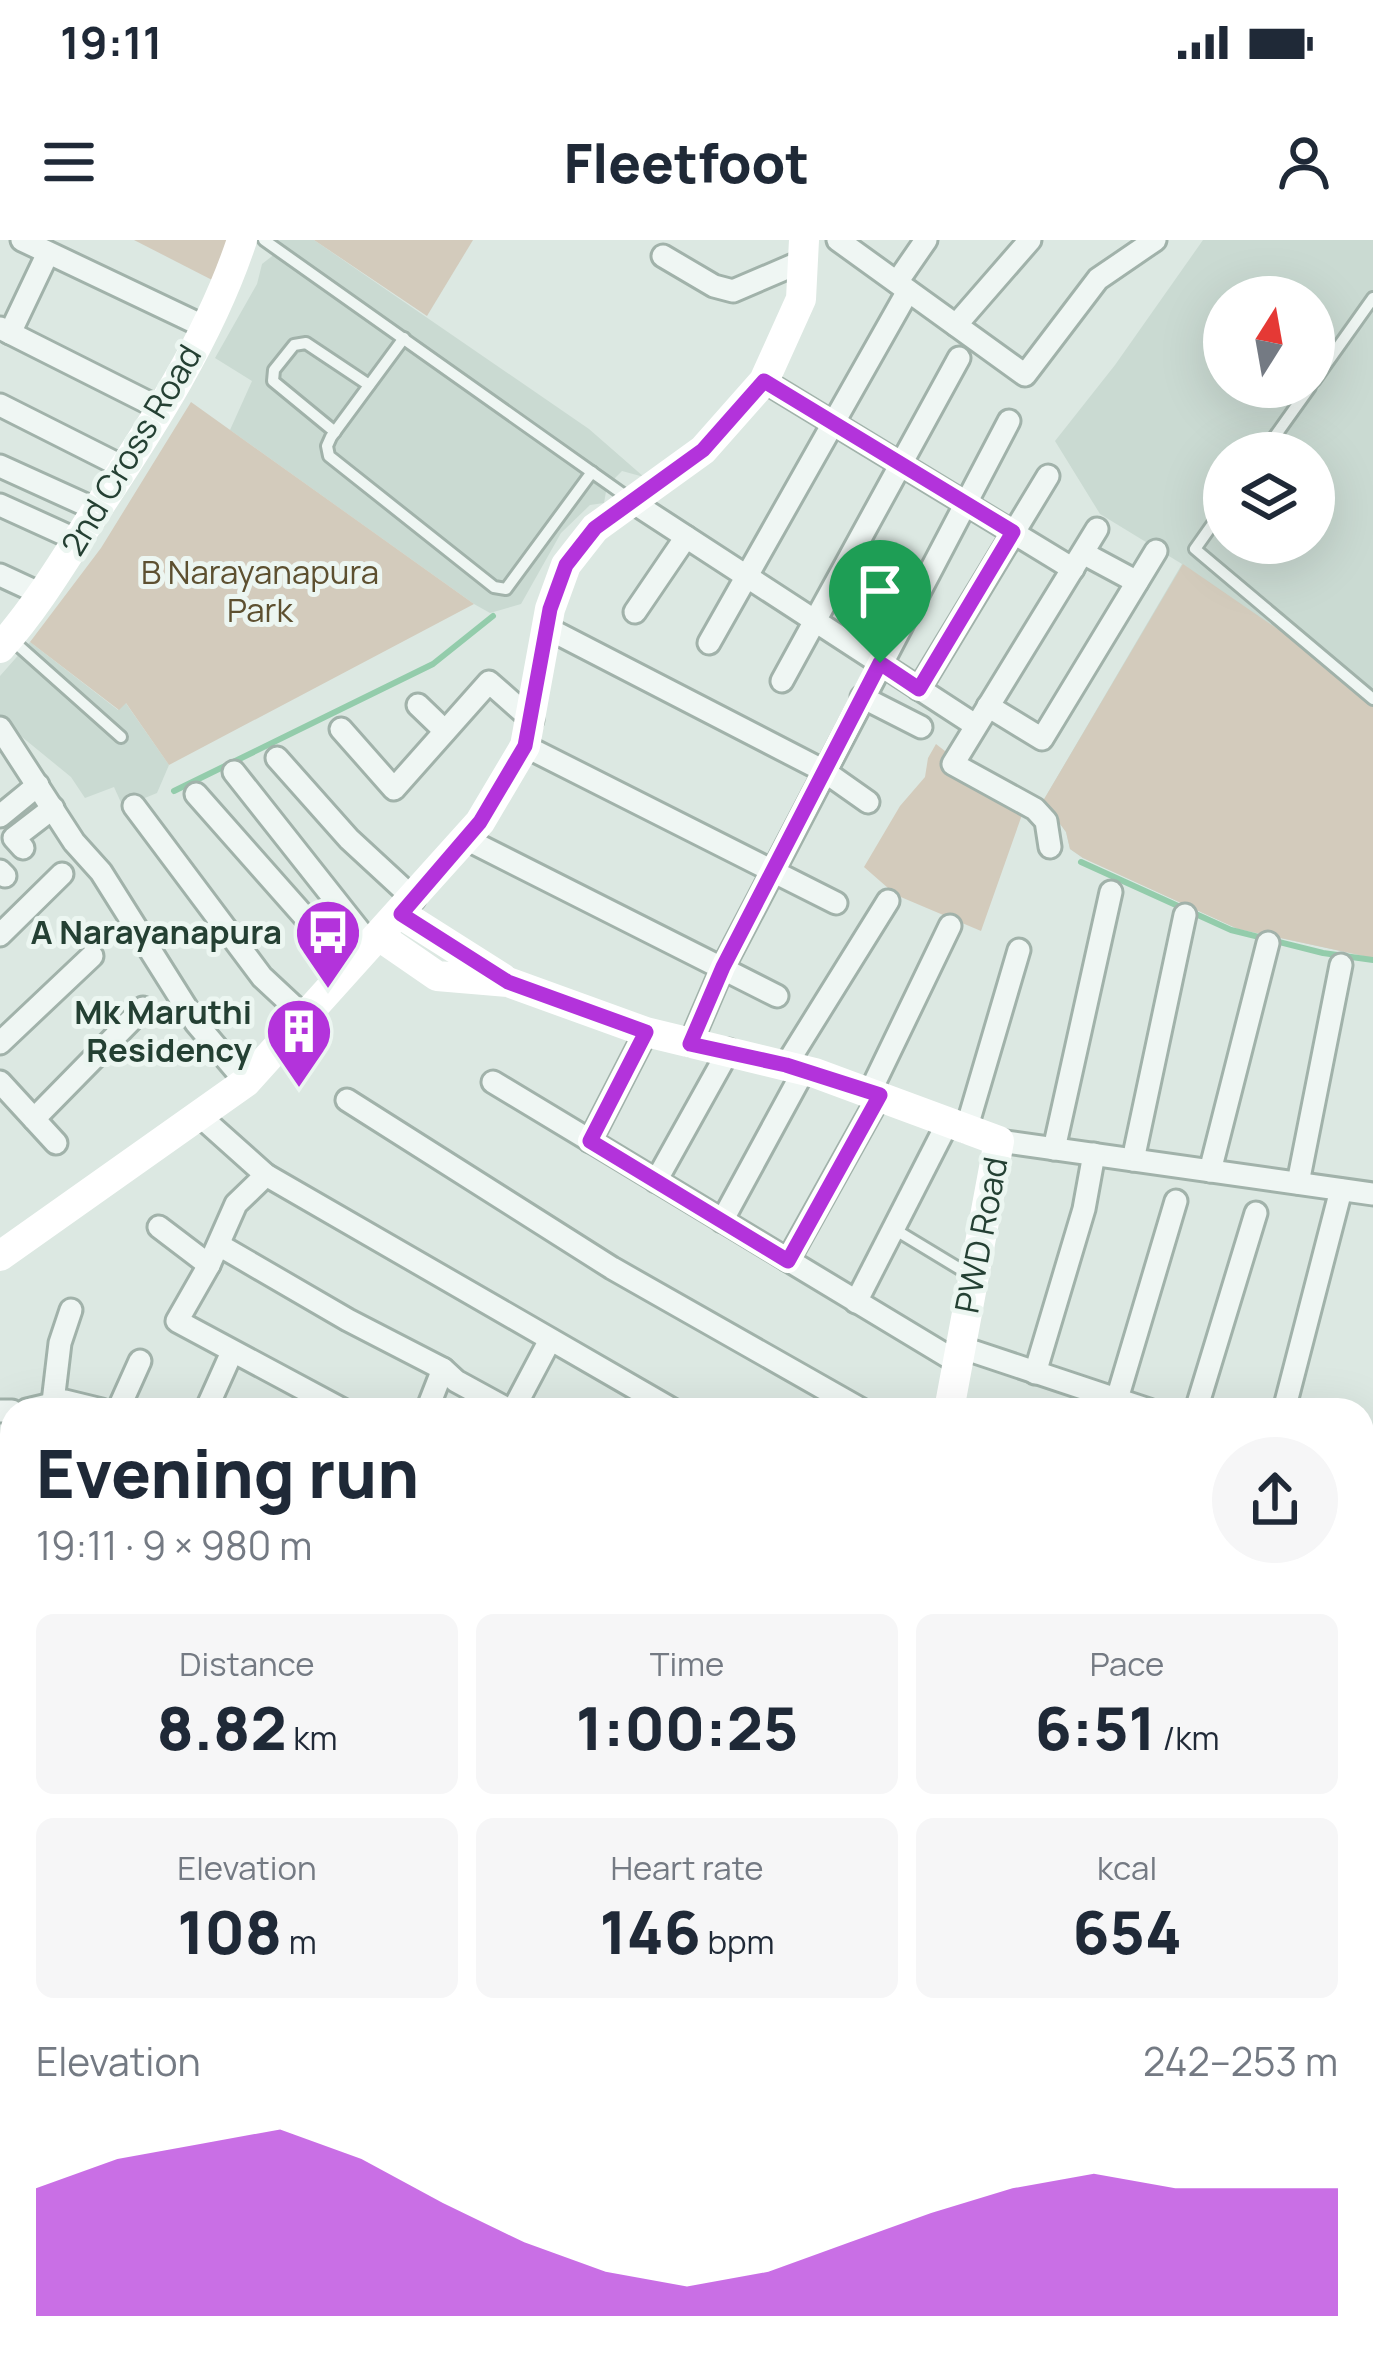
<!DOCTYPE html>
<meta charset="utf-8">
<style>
body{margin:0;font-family:Manrope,sans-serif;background:#f6f6f7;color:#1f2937;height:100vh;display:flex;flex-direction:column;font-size:45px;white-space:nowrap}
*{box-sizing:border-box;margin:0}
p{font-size:39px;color:#747a83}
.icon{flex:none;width:66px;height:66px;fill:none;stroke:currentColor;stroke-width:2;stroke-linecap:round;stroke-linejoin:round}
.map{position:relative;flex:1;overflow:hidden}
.details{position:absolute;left:0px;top:1158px;width:1374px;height:975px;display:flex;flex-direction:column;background:#fff;border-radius:36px 36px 0 0;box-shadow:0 12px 48px #0002}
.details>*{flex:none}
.needle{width:78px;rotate:11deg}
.buttons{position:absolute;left:1203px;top:36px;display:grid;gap:24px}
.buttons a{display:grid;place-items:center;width:132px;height:132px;border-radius:50%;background:#fff;box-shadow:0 12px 48px #0002;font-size:60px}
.pin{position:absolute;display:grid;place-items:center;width:102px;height:102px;color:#fff;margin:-123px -51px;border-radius:50% 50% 50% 0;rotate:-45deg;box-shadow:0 0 12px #0007}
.pin .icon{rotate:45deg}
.round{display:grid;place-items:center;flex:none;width:126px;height:126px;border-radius:63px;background:#f6f6f7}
.head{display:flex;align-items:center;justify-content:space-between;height:204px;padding:0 36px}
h1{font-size:66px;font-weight:800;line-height:90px}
.figures{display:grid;grid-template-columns:repeat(3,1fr);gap:18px;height:204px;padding:12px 36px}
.figures div{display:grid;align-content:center;border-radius:18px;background:#f6f6f7;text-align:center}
.figures b{font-size:60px;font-weight:800}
.figures small{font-size:33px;font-weight:400}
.figures p{font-size:33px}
.chart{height:336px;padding:24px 36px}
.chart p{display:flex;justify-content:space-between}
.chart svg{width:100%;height:216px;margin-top:12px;fill:#b333db;opacity:.7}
.status{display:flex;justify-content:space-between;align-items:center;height:84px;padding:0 60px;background:#fff;direction:ltr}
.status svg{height:33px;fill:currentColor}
header{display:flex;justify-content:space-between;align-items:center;height:156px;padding:0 36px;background:#fff;font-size:54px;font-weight:800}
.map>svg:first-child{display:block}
.built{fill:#cadad2;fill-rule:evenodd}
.green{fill:#d3cbbc}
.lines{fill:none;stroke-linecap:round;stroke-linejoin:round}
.stream{stroke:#93ccab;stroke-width:6}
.lane-casing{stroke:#a1b2aa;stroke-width:16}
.street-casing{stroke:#a1b2aa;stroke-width:27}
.lane{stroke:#eff6f3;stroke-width:10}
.street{stroke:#eff6f3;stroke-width:21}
.secondary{stroke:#fff;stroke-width:30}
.route-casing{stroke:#fff;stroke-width:24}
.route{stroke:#b333db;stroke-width:15}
.labels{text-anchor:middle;stroke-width:10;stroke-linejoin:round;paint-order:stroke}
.street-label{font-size:33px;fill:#244033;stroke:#ecf6f1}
.park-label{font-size:33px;fill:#5d5030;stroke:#ecf6f1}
.poi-label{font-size:33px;font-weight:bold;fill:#244033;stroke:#ecf6f1;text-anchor:end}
</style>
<div class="status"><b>19:11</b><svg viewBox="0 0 49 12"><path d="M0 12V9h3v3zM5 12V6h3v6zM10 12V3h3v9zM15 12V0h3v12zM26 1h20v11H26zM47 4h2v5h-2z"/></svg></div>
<header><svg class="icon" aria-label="menu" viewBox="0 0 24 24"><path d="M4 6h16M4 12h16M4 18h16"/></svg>Fleetfoot<svg class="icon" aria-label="person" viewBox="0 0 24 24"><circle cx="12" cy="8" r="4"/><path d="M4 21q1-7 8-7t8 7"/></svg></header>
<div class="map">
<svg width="1373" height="2132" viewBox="0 0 1373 2132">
<rect width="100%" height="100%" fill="#dce8e2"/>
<g class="built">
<path d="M276 0H314L589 189 644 237 622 231 607 246 604 263 590 265 561 293 521 364 490 373 474 364 230 190 252 141 215 118 257 44 262 24 276 13Z"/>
<path d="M1203 0H1373V718L1238 689 1083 618 1070 609 1066 592 1043 561 1182 324 1100 274 1055 201 1115 125ZM1224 57H1314V147H1224ZM1224 213H1314V303H1224Z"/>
<path d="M30 402 118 470 125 462 169 525 157 553 123 567 114 547 85 558 71 537 0 479V436Z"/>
<path d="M199 2121H337L381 2132H196Z"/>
</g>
<g class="green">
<path d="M134 0H227L216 42Z"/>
<path d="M314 0H473L427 76Z"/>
<path d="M191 162 474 364 169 525 126 463 119 470 30 402 101 308Z"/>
<path d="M1183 324 1311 412 1373 467V718L1238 689 1083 618 1070 609 1066 592 1043 561Z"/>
<path d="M936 504 1023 572 981 691 896 655 864 627 900 566 925 537 928 518Z"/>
</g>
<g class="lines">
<g class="stream">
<path d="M174 551 433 424 493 376"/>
<path d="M1081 622 1231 690 1323 713 1373 720"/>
</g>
<defs>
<g id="lane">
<path d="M264 0 627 257"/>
<path d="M404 98 331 197 327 206 329 216 494 347 506 349 592 232"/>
<path d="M1314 141 1373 58"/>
<path d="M335 192 273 141 274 130 294 105 306 103 369 145"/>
<path d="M1263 213 1310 147"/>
<path d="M1224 268 1195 309 1373 459"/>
<path d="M12 400 121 497"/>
<path d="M894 989 970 1035"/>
</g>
<g id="street">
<path d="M22 0 205 87"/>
<path d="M838 0 1025 135 1098 39 1155 0"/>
<path d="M663 16 714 46 733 51 803 21"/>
<path d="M897 42 926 0"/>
<path d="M956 85 1030 0"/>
<path d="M0 88 161 169"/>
<path d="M10 93 48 13"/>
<path d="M764 141 1073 329"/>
<path d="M0 165 125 228"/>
<path d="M0 226 97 270"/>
<path d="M634 263 975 485"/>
<path d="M0 265 77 300"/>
<path d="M1083 313 1137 342"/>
<path d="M0 335 41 354"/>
<path d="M635 372 686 297"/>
<path d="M547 388 824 531 868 562"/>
<path d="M709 403 908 51"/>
<path d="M782 441 959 118"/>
<path d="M919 449 1048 236"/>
<path d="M862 457 921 487"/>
<path d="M418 465 445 491"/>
<path d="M988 466 1042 499 1156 311"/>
<path d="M0 488 74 602 101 632 196 783 246 842"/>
<path d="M341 489 394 549 489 442 532 480"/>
<path d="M525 506 836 663"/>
<path d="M277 518 349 599 414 659"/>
<path d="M234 532 370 704"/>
<path d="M196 554 350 728"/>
<path d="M134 566 262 737 306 778"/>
<path d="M0 576 38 545"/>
<path d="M466 599 777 756"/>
<path d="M1050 607 1046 581 1035 569 953 524 1097 289"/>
<path d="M23 608 14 598 53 568"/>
<path d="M0 631 5 636"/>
<path d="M0 695 62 634"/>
<path d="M0 803 92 716"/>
<path d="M690 804 723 727 1009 181"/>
<path d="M786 825 888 661"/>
<path d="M0 842 56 903"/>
<path d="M493 842 957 1122"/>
<path d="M870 852 950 686"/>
<path d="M347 860 612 1028 862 1170"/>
<path d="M201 877 266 935 673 1170"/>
<path d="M34 879 143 768"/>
<path d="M966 890 1019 710"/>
<path d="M590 901 646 792"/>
<path d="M999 901 1373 954"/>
<path d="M1054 909 1111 652"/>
<path d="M1133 920 1185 675"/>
<path d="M1210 931 1268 703"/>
<path d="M266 935 236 964 209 1025 177 1081 343 1170"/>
<path d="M656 941 729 810"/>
<path d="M1298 943 1341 725"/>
<path d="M722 981 804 830"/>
<path d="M159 987 209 1025"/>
<path d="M219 1005 348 1080 443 1129 456 1141 509 1170"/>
<path d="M788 1020 880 855"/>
<path d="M856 1062 947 884"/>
<path d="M960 1107 1149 1170"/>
<path d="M1035 1133 1084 969 1094 914"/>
<path d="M1117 1159 1176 961"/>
<path d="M53 1162 60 1103 71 1070"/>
<path d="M27 1170 65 1161 102 1170"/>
<path d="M118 1170 140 1121"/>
<path d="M206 1170 232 1112"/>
<path d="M427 1170 443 1129"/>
<path d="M513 1170 550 1100"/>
<path d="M1196 1170 1256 973"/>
<path d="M1284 1170 1341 950"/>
<path d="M0 1171H12"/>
<path d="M1362 1298 1373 1302"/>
<path d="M0 1341 12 1344"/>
<path d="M0 1424 12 1397"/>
<path d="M1362 1424 1373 1429"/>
<path d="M1362 1481 1373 1455"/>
<path d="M1362 1568 1373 1571"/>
<path d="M0 1617 12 1593"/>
<path d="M1362 1696 1373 1668"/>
<path d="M0 1764 12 1770"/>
<path d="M1362 1856 1373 1861"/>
<path d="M0 1960 12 1930"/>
<path d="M1362 1987 1373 1992"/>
<path d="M0 2035 12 2038"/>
<path d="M1362 2079 1373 2066"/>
<path d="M515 2121 532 2128 535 2121"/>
<path d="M684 2121 711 2132"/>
<path d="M901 2121 926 2132"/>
<path d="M1044 2121 1064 2132"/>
<path d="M1264 2121 1285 2132"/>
<path d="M61 2132V2129L78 2132"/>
<path d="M136 2132 141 2121"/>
<path d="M726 2132 730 2121"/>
<path d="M857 2132 862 2121"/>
<path d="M1318 2132 1325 2121"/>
</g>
</defs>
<use href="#lane" class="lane-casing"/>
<use href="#street" class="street-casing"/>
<use href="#lane" class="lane"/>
<use href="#street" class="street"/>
<g class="secondary">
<path d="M0 408C37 367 66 317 96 271 152 186 210 97 242 0"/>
<path d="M401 674 502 738"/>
<path d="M379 696 437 736 508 742 646 792 815 833 999 901 949 1170"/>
<path d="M0 1016 246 842 480 582 525 506 550 369 566 325 595 288 703 210 764 141 801 59 804 0"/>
<path d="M963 2132 968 2121"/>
</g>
</g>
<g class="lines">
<defs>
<path id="route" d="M764 141 1013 292 919 449 880 423 723 727 690 804 786 825 880 855 788 1021 590 901 646 792 508 742 401 674 480 582 525 506 550 369 566 325 595 288 703 210Z"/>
</defs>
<use href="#route" class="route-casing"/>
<use href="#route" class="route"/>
</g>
<defs>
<symbol id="bus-pin" viewBox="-11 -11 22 30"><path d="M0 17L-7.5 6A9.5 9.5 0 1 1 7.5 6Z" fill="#b333db" stroke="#ecf6f1"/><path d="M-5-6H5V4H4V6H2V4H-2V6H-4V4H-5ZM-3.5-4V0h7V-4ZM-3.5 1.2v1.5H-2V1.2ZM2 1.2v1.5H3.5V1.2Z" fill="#fff"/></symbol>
<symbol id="building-pin" viewBox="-11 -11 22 30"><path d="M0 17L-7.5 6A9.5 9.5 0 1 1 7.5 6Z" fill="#b333db" stroke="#ecf6f1"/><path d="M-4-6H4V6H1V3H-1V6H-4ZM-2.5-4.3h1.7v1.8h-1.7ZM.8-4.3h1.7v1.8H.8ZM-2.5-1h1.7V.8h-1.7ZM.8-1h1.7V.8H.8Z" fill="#fff"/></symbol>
</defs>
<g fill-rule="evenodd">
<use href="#bus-pin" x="290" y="654" width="76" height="104"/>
<use href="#building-pin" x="261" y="753" width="76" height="104"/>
</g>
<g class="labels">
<g class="street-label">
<text transform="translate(131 210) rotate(-59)" y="12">2nd Cross Road</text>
<text transform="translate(981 995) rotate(-79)" y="12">PWD Road</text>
</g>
<g class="park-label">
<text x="260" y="344">B Narayanapura<tspan x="260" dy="38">Park</tspan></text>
</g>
<g class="poi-label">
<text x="282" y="704">A Narayanapura</text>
<text x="252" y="784">Mk Maruthi<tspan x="252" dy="38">Residency</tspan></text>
</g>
</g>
</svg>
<div class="buttons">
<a><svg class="needle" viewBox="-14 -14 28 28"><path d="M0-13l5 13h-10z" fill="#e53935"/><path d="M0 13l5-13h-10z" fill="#747a83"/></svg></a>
<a><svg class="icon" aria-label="layers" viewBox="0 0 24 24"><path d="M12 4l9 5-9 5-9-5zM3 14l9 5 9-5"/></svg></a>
</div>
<div class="pin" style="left:880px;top:423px;background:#1e9e55"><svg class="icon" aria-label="arrive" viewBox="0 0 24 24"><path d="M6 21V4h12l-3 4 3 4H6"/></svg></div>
<section class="details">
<div class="head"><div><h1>Evening run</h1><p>19:11 · 9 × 980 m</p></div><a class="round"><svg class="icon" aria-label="share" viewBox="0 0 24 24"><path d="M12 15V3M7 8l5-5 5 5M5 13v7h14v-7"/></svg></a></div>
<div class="figures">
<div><p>Distance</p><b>8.82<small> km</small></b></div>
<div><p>Time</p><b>1:00:25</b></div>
<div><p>Pace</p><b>6:51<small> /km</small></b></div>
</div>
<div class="figures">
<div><p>Elevation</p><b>108<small> m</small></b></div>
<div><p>Heart rate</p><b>146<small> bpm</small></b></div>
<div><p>kcal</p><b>654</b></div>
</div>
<div class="chart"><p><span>Elevation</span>242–253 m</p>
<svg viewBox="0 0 160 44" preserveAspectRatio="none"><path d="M0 44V18L10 12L20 9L30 6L40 12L50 21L60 29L70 35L80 38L90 35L100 29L110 23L120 18L130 15L140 18L150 18L160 18V44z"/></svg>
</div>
</section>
</div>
